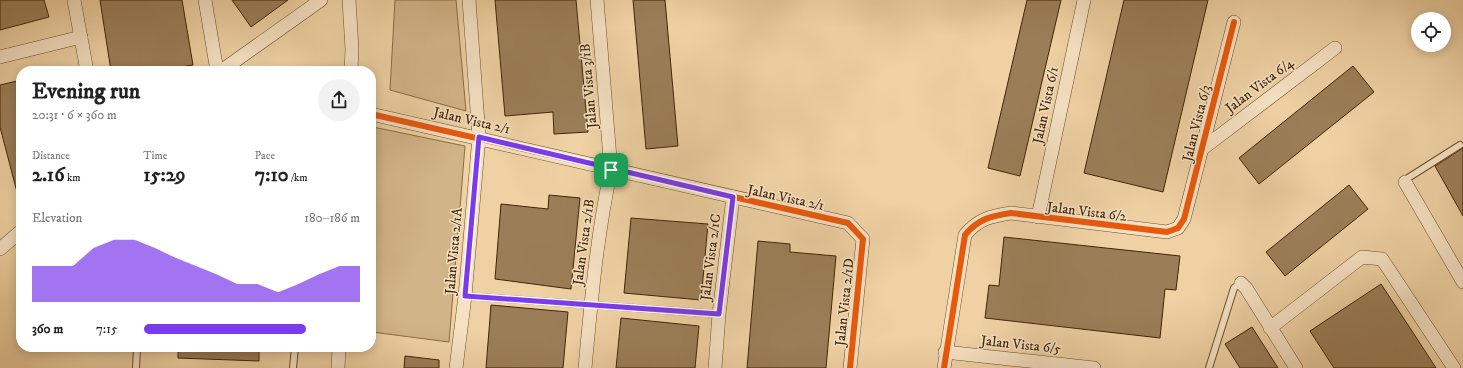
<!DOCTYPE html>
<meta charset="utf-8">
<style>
body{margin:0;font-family:"IM FELL DW Pica",serif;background:#f2f2f2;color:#222;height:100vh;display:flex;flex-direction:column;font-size:15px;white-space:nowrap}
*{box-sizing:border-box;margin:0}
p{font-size:13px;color:#767676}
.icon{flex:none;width:22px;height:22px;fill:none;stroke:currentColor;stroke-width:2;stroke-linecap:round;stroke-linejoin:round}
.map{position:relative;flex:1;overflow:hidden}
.side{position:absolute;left:16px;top:66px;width:360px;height:286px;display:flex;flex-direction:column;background:#fff;border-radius:16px;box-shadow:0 2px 10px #0003}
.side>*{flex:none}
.buttons{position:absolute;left:1411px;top:12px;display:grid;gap:8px}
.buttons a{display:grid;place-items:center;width:40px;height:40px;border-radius:50%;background:#fff;box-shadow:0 2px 10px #0003;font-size:20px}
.pin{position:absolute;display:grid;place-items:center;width:34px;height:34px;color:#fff;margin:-17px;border-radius:8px;box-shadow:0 2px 6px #0006}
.round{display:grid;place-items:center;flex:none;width:42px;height:42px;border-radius:21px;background:#f2f2f2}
.head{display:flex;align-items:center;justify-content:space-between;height:68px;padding:0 16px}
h1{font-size:22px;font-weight:800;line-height:30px}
.stats{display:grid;grid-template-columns:repeat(3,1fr);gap:6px;height:68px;padding:4px 16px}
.stats div{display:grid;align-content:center}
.stats b{font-size:20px;font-weight:800}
.stats small{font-size:11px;font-weight:400}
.stats p{font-size:11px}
.chart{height:112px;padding:8px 16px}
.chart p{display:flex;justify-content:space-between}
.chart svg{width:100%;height:72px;margin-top:4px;fill:#7c3aed;opacity:.7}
ul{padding:0 16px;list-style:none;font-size:13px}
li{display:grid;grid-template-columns:64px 48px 1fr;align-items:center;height:30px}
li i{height:10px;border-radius:5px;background:#7c3aed}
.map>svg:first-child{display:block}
.green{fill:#d1b488;stroke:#886c47}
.building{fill:#9b7e58;stroke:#402506}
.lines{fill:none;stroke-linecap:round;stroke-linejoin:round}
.lane-casing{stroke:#6c502d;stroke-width:8}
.street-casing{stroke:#6c502d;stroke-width:14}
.lane{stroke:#f5e1c3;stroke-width:6}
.street{stroke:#f5e1c3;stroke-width:13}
.cycleway-casing{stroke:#f5e1c3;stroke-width:8}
.cycleway{stroke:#e8590c;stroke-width:6}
.route-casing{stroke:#fff;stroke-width:8}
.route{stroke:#7c3aed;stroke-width:5}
.labels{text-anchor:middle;stroke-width:3;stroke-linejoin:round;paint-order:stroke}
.street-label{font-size:14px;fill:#402506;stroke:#f5e1c3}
</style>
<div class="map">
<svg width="1463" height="368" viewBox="0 0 1463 368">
<rect width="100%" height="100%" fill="#efd1a3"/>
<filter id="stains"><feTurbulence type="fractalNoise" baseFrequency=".005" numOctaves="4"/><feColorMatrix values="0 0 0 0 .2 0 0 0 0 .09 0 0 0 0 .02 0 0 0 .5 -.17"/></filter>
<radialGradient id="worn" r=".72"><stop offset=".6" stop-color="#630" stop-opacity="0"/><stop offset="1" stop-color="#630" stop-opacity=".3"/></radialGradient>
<g class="green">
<path d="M395 0H456L466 111 390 90Z"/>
<path d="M373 127 465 146 449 342 372 332Z"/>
</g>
<g class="building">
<path d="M0 0H44L49 17 0 30Z"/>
<path d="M100 0H182L193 65 155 71H111Z"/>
<path d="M232 0H288L251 27Z"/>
<path d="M495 0H576L588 132 554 134 553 112 505 116Z"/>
<path d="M633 0H665L678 146 646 149Z"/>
<path d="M1027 0H1061L1020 176 988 168Z"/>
<path d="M1124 0H1208L1163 192 1084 173Z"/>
<path d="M1353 66 1374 92 1259 184 1239 158Z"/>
<path d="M17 81 21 95V191L17 192 0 127V85Z"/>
<path d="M1463 148V216L1435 166Z"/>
<path d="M1349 185 1368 209 1285 276 1266 252Z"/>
<path d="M549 195 580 198 571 289 495 279 501 204 548 209Z"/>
<path d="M631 218 708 224 701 300 624 293Z"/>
<path d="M1004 237 1180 256 1176 290 1165 289 1160 338 985 318 989 285 999 286Z"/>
<path d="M758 241 790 244V252L836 256 826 368H747Z"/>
<path d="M1381 284 1410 328 1436 368H1334L1310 331Z"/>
<path d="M491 305 568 312 563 368H486Z"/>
<path d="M621 318 699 326 695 368H616Z"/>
<path d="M1252 327 1266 349 1278 368H1240L1225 344Z"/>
<path d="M178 347H259V361L178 358Z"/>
<path d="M405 356 439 360V368H404Z"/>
</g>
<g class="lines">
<defs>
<g id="lane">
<path d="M1405 182 1408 178 1460 145"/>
<path d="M465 296 719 314"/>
<path d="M136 368 137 347"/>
<path d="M293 368 295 347"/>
<path d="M1209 368 1234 288 1241 283"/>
</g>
<g id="street">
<path d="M74 0 87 71"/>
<path d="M205 0 217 71"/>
<path d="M349 0 352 49 351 71"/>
<path d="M0 57 81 37"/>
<path d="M221 71 321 0"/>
<path d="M371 114 848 223 863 239 850 368"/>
<path d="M1202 149 1335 48"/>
<path d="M1405 182 1463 282"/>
<path d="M1038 217 1084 0"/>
<path d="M0 249 21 231"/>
<path d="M1241 283 1246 288 1296 368"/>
<path d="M1270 328 1362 257 1382 259 1454 368"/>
<path d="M945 352 1094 368"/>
<path d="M338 368 339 347"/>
<path d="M456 368 465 296 479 137 469 0"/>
<path d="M585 368C591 302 597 234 611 170L597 0"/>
<path d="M715 368 719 314 733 197"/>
<path d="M944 368 965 235C978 219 991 216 1011 213L1167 232 1178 228 1184 219 1234 22"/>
</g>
</defs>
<use href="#lane" class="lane-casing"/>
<use href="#street" class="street-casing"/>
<use href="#lane" class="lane"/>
<use href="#street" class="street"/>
<defs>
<g id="cycleway">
<path d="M371 114 848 223 863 239 850 368"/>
<path d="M944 368 965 235C978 219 991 216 1011 213L1167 232 1178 228 1184 219 1234 22"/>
</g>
</defs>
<use href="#cycleway" class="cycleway-casing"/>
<use href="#cycleway" class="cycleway"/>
</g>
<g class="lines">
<defs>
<path id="route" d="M479 137 733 197 719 314 465 296Z"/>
</defs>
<use href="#route" class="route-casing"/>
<use href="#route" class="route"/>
</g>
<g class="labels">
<g class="street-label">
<text transform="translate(1259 85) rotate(-37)" y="5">Jalan Vista 6/4</text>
<text transform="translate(588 86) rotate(-95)" y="5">Jalan Vista 3/1B</text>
<text transform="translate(1045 105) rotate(-78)" y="5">Jalan Vista 6/1</text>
<text transform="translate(472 120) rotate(13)" y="5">Jalan Vista 2/1</text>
<text transform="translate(1196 123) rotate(-76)" y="5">Jalan Vista 6/3</text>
<text transform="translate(786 197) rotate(12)" y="5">Jalan Vista 2/1</text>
<text transform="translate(1087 211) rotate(7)" y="5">Jalan Vista 6/2</text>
<text transform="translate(583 242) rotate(-82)" y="5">Jalan Vista 2/1B</text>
<text transform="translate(453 251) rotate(-85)" y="5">Jalan Vista 2/1A</text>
<text transform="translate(710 257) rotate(-83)" y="5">Jalan Vista 2/1C</text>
<text transform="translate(844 302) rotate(-84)" y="5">Jalan Vista 2/1D</text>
<text transform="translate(1021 344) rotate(6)" y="5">Jalan Vista 6/5</text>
</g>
</g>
<rect width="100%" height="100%" filter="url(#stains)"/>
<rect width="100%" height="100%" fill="url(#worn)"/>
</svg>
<div class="buttons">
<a><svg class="icon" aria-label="locate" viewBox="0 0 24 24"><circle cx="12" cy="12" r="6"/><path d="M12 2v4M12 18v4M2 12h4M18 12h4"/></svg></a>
</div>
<div class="pin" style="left:611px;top:170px;background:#1e9e55"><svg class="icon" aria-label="arrive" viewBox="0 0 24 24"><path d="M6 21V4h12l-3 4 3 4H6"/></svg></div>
<section class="side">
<div class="head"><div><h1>Evening run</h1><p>20:31 · 6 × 360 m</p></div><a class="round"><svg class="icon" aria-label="share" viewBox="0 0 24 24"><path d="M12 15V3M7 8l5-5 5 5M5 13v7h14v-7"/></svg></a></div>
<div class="stats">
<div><p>Distance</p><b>2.16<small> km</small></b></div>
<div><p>Time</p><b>15:29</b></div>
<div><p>Pace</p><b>7:10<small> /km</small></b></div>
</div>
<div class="chart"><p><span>Elevation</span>180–186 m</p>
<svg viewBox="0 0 160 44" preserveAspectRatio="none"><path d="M0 44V22L10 22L20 22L30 11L40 6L50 6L60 11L70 17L80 22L90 27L100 33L110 33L120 38L130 33L140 27L150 22L160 22V44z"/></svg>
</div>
<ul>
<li><b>360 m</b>7:15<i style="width:75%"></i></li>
</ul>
</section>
</div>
